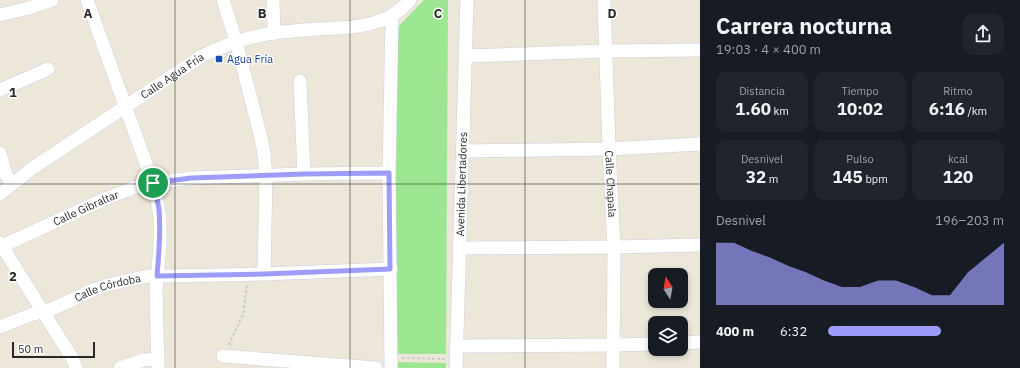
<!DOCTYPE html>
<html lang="es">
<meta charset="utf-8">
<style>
body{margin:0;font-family:"IBM Plex Sans",sans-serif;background:#20242c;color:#f1f3f6;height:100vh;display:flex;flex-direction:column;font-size:15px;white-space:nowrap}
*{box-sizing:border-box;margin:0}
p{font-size:13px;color:#9ea1a6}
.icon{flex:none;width:22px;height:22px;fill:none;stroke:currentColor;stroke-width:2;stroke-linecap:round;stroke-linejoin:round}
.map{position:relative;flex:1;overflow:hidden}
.sheet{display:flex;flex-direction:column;background:#171b24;width:320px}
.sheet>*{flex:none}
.needle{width:26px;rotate:349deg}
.buttons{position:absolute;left:648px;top:268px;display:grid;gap:8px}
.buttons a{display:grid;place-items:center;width:40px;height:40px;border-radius:8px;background:#171b24;box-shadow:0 2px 6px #0003;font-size:20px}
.scale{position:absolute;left:12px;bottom:10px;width:83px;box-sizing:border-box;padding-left:4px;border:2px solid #282828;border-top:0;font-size:11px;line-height:14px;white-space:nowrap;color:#282828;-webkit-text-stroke:3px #fff;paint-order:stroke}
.pin{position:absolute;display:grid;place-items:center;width:34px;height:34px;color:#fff;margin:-17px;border:2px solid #fff;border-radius:50%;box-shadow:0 1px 4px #0007}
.round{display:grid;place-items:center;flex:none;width:42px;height:42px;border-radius:12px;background:#20242c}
.headline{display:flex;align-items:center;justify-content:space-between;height:68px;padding:0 16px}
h1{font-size:22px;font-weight:800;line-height:30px}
.metrics{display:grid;grid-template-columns:repeat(3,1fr);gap:6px;height:68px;padding:4px 16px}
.metrics div{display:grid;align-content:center;border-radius:10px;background:#20242c;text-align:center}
.metrics b{font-size:17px;font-weight:800}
.metrics small{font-size:11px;font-weight:400}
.metrics p{font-size:11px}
.chart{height:112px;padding:8px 16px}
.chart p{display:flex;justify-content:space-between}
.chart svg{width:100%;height:72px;margin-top:4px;fill:#9d9cfa;opacity:.7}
ul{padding:0 16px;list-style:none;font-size:13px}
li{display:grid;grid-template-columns:64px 48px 1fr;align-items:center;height:30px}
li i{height:10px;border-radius:5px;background:#9d9cfa}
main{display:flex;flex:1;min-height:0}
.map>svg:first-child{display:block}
.green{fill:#9ce691}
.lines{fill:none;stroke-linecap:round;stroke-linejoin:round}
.minor-casing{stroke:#cecee2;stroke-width:14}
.path{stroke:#cbcbcb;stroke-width:2;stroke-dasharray:3 2;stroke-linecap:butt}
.minor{stroke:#fff;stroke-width:13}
.route-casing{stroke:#fff;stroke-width:8}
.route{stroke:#9d9cfa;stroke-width:5}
.grid{fill:none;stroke:#282828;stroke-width:1;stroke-opacity:0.55}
.transit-dot{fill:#1a4fb4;stroke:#fff;stroke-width:1.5}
.labels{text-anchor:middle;stroke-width:3;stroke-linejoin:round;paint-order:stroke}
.transit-label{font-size:11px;fill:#164399;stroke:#fff;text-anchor:start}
.street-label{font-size:11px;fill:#282828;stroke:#fff}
.grid-label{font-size:13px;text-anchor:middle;font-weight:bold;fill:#282828;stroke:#fff;stroke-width:3;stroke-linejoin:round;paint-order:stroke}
</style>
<main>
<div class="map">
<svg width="700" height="368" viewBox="0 0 700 368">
<rect width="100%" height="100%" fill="#ece7d8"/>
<g class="green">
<path d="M424 0H448L446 354H395L397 28Z"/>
<path d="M395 362 446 363V368H395Z"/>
</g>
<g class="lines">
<defs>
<g id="minor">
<path d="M87 0 153 183 157 199 160 219V245L156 290 158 368"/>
<path d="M223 0 236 41 261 138 264 154 266 176 264 274"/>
<path d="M273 0 274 33"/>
<path id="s1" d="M604 0 609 149 614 247 613 368"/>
<path d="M0 15 29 8 52 0"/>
<path d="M465 56 605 51 700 50"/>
<path d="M300 81 304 174"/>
<path d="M0 90 48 69"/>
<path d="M463 151 609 149 700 144"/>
<path d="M0 153 6 175 13 183"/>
<path id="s2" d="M0 194 34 167 202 56C227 44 247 37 274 33 288 31 303 30 317 29 341 28 367 28 389 17 397 13 404 7 410 0"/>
<path d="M0 243 72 358 76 368"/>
<path id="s3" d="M2 246 107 198 136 187 153 183 191 178 304 174 389 173"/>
<path d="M460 248 614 247 700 245"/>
<path id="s4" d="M0 327 30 315 52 309 93 290 107 285 148 276H167L264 274 391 269"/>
<path d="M681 343 700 342"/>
<path d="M457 346 614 345 655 344"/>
<path d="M223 356 376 368"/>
<path d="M120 368 143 360 158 359"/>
<path d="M391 368 389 173 392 15"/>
<path id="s5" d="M456 368 467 0"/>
</g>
</defs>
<use href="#minor" class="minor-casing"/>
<g class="path">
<path d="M229 345 243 314 247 285"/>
<path d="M402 358 446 359"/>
</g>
<use href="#minor" class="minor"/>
</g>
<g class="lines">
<defs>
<path id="route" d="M389 173 390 269 264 274 157 276C159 254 161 232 159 210 158 201 155 192 153 183L191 178 304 174Z"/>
</defs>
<use href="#route" class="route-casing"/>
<use href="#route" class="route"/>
</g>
<path class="grid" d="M175 0V368M350 0V368M525 0V368M0 184H700"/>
<rect class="transit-dot" x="215" y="55" width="8" height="8" rx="2"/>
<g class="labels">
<g class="transit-label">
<text x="227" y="63">Agua Fría</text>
</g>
<g class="street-label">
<text dy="4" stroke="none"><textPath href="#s2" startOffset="209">Calle Agua Fría</textPath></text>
<text dy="4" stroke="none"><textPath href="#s5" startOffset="184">Avenida Libertadores</textPath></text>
<text dy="4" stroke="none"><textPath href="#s1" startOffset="184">Calle Chapala</textPath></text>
<text dy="4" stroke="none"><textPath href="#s3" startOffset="92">Calle Gibraltar</textPath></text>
<text dy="4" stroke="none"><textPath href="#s4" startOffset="115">Calle Córdoba</textPath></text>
</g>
</g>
<g class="grid-label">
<text x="88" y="18">A</text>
<text x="262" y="18">B</text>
<text x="438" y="18">C</text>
<text x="612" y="18">D</text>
<text x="13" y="97">1</text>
<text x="13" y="281">2</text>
</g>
</svg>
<div class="buttons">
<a><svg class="needle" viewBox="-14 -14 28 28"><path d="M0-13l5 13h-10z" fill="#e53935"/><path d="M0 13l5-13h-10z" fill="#9ea1a6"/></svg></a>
<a><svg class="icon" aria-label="layers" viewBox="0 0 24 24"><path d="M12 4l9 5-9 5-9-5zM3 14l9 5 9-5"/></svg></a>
</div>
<div class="scale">50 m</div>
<div class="pin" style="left:153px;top:183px;background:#1e9e55"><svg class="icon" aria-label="arrive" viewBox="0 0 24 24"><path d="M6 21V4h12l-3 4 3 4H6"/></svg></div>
</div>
<section class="sheet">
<div class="headline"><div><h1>Carrera nocturna</h1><p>19:03 · 4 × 400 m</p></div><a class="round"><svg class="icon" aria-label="share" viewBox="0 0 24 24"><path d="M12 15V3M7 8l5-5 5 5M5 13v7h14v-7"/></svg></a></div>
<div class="metrics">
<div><p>Distancia</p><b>1.60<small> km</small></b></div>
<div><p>Tiempo</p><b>10:02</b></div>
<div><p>Ritmo</p><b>6:16<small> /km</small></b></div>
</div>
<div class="metrics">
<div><p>Desnivel</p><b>32<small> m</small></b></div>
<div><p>Pulso</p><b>145<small> bpm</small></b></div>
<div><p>kcal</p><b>120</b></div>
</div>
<div class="chart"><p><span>Desnivel</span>196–203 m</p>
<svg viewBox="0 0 160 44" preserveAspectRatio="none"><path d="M0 44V6L10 6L20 11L30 15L40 20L50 24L60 29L70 33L80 33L90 29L100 29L110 33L120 38L130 38L140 24L150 15L160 6V44z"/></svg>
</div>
<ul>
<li><b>400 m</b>6:32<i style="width:64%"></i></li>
</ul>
</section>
</main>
